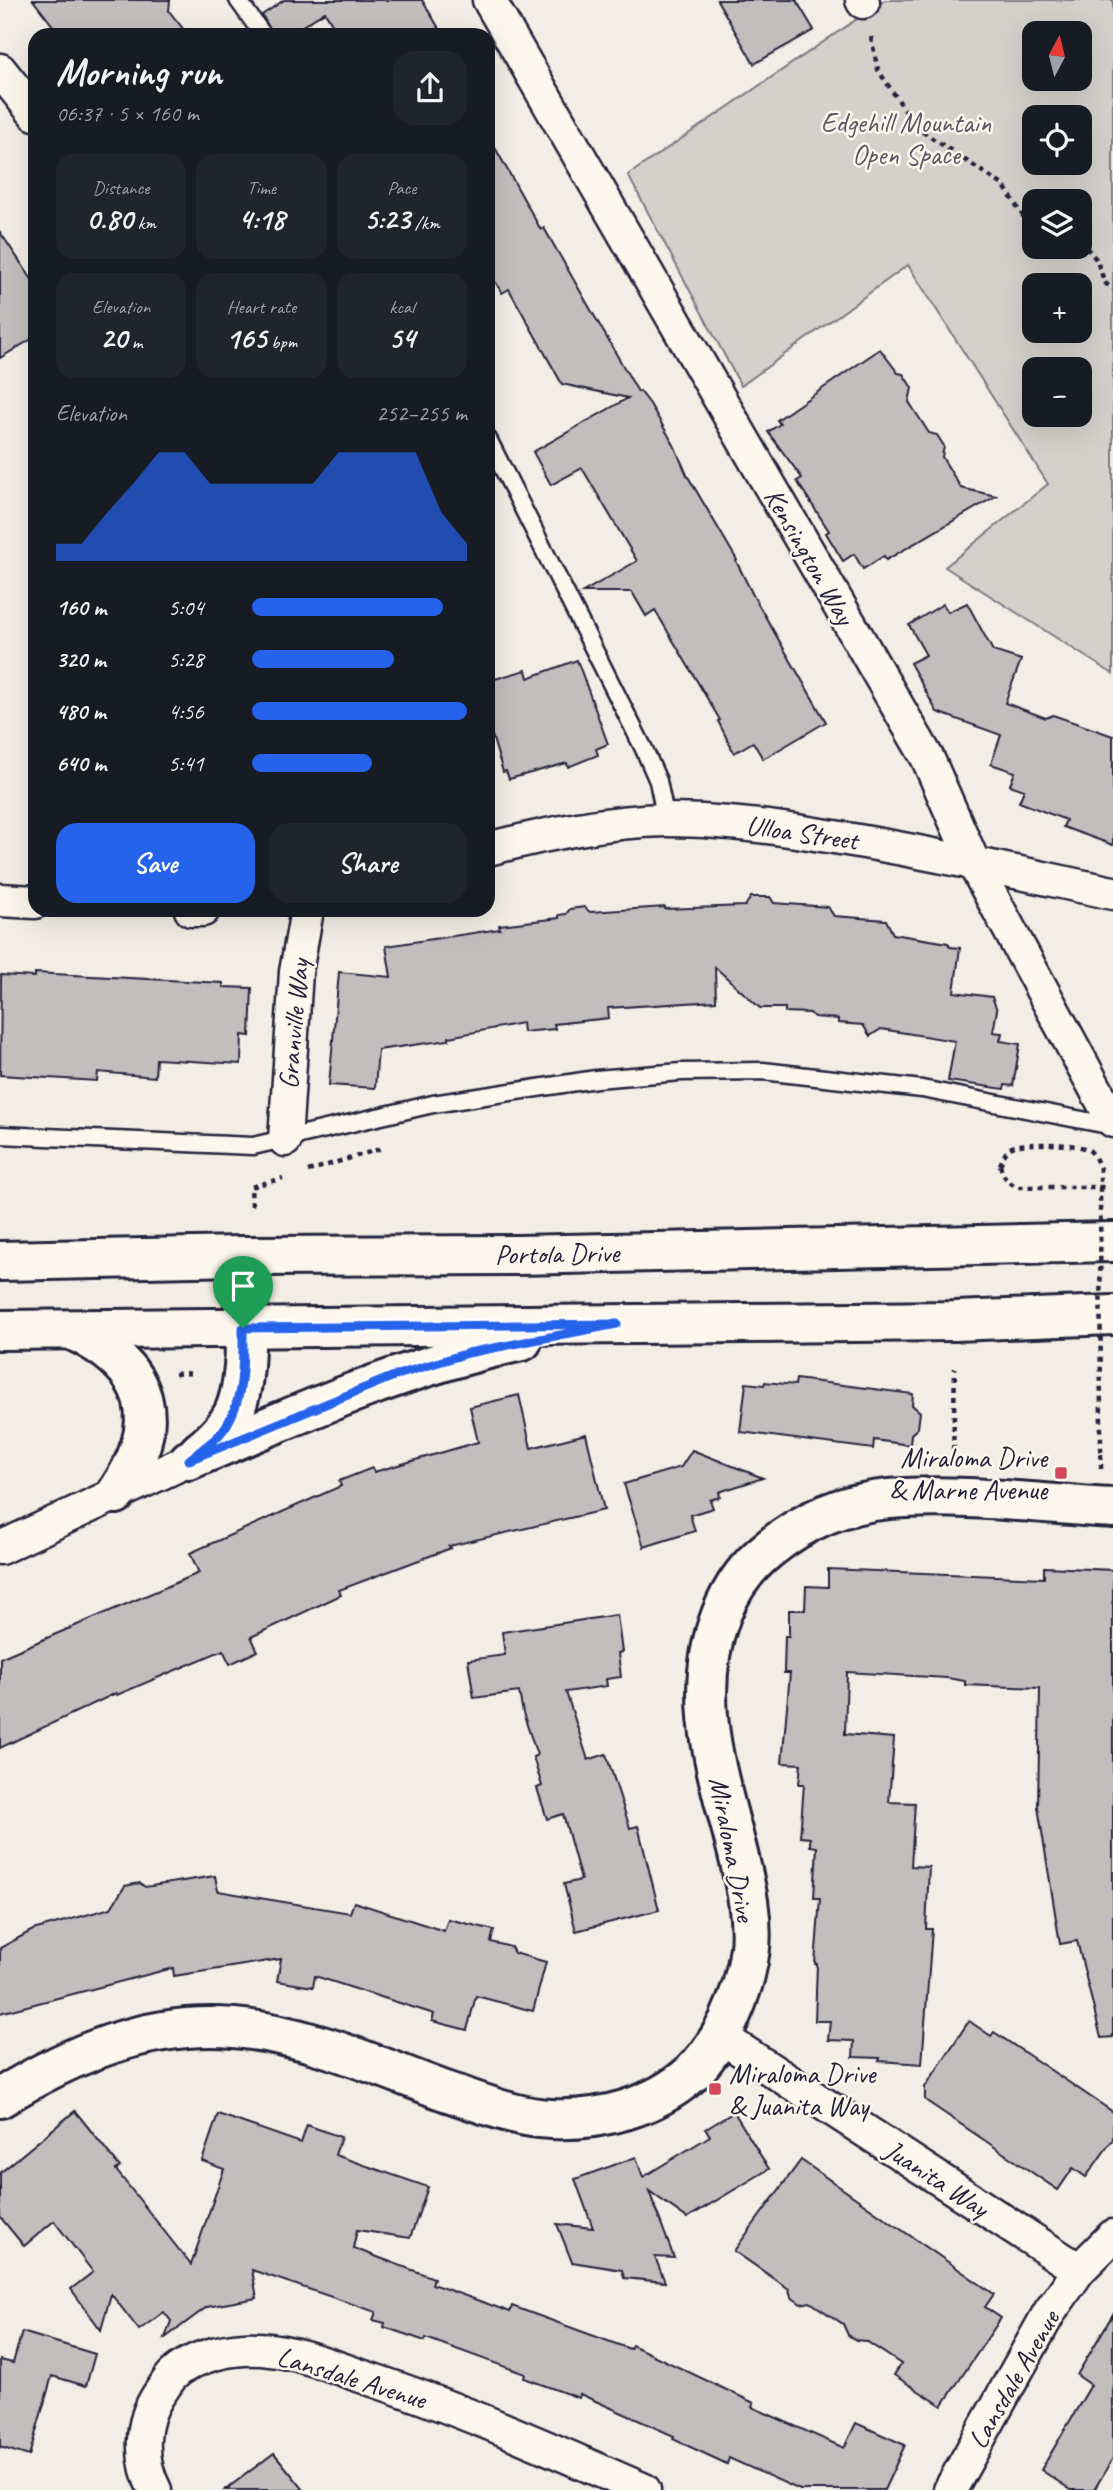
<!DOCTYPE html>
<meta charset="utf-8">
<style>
body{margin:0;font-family:Caveat,sans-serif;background:#20242c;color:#f1f3f6;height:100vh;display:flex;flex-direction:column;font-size:26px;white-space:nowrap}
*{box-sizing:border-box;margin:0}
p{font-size:23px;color:#9ea1a6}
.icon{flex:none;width:38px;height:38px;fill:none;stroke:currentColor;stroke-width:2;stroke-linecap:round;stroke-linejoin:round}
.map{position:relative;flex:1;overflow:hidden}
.sheet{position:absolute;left:28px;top:28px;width:467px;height:889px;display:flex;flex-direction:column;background:#171b24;border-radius:21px;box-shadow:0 7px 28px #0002}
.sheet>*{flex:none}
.needle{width:46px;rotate:7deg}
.fabs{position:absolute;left:1022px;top:21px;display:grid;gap:14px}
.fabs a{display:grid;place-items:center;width:70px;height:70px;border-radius:14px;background:#171b24;box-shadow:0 7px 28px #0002;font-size:35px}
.pin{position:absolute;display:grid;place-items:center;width:60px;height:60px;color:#fff;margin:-72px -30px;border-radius:50% 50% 50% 0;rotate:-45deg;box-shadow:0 0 7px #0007}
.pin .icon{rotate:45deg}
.round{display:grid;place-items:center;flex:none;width:74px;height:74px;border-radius:21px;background:#20242c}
.summary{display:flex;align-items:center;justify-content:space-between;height:119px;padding:0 28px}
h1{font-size:38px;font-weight:600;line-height:52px}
.figures{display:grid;grid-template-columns:repeat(3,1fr);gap:10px;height:119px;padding:7px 28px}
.figures div{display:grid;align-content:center;border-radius:18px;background:#20242c;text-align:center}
.figures b{font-size:30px;font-weight:600}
.figures small{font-size:19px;font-weight:400}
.figures p{font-size:19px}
.chart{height:196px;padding:14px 28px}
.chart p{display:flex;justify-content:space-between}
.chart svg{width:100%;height:126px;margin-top:7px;fill:#2563eb;opacity:.7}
.action{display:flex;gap:14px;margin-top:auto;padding:14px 28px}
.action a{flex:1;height:80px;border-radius:21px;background:#2563eb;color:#fff;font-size:28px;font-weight:600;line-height:80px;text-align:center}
.action a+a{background:#20242c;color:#f1f3f6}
ul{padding:0 28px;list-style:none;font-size:23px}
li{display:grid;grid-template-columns:112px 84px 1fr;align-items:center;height:52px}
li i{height:18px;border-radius:9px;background:#2563eb}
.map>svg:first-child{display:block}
.green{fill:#d4d1cc;stroke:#7b7a84;stroke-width:2;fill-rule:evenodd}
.building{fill:#c2bebe;stroke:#22223b;stroke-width:2}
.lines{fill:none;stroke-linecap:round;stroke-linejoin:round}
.lane-casing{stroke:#22223b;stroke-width:21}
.street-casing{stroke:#22223b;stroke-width:37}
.secondary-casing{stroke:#22223b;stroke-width:44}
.primary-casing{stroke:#22223b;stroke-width:44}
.path{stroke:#22223b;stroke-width:4.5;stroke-dasharray:5 5;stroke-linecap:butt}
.lane{stroke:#fbf7ec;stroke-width:16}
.street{stroke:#fbf7ec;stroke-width:32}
.secondary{stroke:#fbf7ec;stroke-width:38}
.primary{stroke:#fbf7ec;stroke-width:38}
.path-bridge{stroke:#22223b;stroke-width:4.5;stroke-dasharray:5 5;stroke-linecap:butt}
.route-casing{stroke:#fff;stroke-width:14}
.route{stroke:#2563eb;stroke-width:9}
.poi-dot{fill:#d1495b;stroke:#fbf7ec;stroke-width:2.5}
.labels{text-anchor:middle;stroke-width:5;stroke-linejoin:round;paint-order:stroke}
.park-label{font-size:28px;fill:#575766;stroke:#fbf7ec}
.street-label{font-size:28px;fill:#22223b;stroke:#fbf7ec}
.poi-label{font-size:28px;fill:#22223b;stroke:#fbf7ec;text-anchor:end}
</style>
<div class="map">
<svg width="1113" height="2490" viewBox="0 0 1113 2490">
<rect width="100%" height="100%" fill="#f2eee5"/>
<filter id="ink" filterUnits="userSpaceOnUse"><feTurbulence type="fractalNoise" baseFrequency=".0143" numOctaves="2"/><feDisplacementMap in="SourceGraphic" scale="14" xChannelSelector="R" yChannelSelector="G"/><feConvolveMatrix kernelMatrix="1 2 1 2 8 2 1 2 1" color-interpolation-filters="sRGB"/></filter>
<g filter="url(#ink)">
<path class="green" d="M885 0H1113V674L945 567 1048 484 908 265 741 386 628 175ZM1034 33H1080V79H1034ZM1034 117H1080V163H1034ZM1034 201H1080V247H1034ZM1034 285H1080V331H1034ZM1034 369H1080V415H1034Z"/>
<g class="building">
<path d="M33 0H170L169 11 188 35H60Z"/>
<path d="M284 0H422L443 35H339L325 12 288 35H273L262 15Z"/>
<path d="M717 0H796L814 30 754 64Z"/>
<path d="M488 135 541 230 544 228 638 392 640 391 650 404 674 445 687 475 737 560 736 561 754 597 826 722 763 759 753 742 734 753 718 721 720 720 655 610 646 616 632 592H583L637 561 582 468 551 485 533 452 628 398 562 384 509 289 502 293 488 270Z"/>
<path d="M0 232 35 284V337L0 358Z"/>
<path d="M880 349 898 373 903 374 912 388 909 402 929 433 937 435 944 446 942 457 961 488 996 496 886 560 884 556 863 569 854 554 843 561 826 533 829 531 797 481 802 478 768 432 780 424 777 420Z"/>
<path d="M967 603 993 651 1021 660 1005 703 1046 718 1053 715 1113 736V845L1063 827 1066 820 1019 802 1024 790 1010 785 1015 772 991 764 1001 735 937 712 910 663 926 655 909 625 943 604 948 612Z"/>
<path d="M577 660 608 744 596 749 598 755 568 767 567 763 509 779 506 771 503 772 488 722V681L526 670 528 678Z"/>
<path d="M751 897H770L774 903 828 907 834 916 886 920 893 934 948 943 950 947 960 948 954 992 992 997 997 1010 993 1032 1002 1033 1000 1041 1020 1044 1013 1086 1005 1085 1004 1089 948 1081 955 1041 881 1029 870 1036 863 1025 838 1023V1019L814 1017 810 1013 785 1012V1008H760L715 967 716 1001 608 1008 609 1018 554 1024 555 1029 523 1032 522 1023 449 1037V1040L378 1050 375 1088 329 1085 339 972 391 977 386 946 500 929 499 925 559 918V915L566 914 570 909 584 907 590 912 665 907V909L745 906Z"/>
<path d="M35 973 223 983V987L252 988 250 1036 242 1035 241 1064 156 1059 155 1077 98 1072 97 1081 0 1075 1 975 35 977Z"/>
<path d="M796 1379 913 1394 912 1405 920 1412 918 1428 911 1434 910 1445 874 1440 873 1449 740 1432 746 1383 764 1385 765 1382 795 1385Z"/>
<path d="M519 1395 531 1448 586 1434 604 1510 449 1546 451 1548 339 1590 341 1595 251 1637 258 1651 230 1664 223 1650 117 1695 116 1693 0 1748V1658L199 1573 190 1553 341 1486 339 1481 372 1468 374 1472 478 1442 470 1407Z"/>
<path d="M692 1450 763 1478 719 1492 720 1497 710 1500 713 1508 690 1515 695 1531 644 1547 624 1484 681 1467Z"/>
<path d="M1044 1567 1113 1570V2037L1101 2038 1077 1941 1060 1944 1038 1807 1040 1688 965 1685V1681L947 1678 847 1672 845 1734 894 1738 889 1802 915 1803 911 1866 929 1867 926 1929H932L922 2064 879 2061 880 2058 853 2057 854 2041 828 2040 830 2021H815L817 1964H815L820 1898H814L817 1847 810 1846V1838L800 1837 804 1784H799L801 1764 782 1763 790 1673H784L785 1636H789V1610H805L806 1586 828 1587V1569L1044 1578Z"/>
<path d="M617 1615 622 1652 618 1653 621 1677 606 1679 607 1686 566 1692 588 1760 606 1754 630 1828 638 1826 659 1910 576 1931 564 1884 581 1880 563 1814 547 1819 537 1788 542 1786 533 1757 537 1755 523 1713 519 1692 474 1698 468 1660 505 1655 502 1632Z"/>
<path d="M215 1876 218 1891 350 1913 354 1902 444 1931 448 1919 494 1930 491 1942 511 1947 514 1953 546 1962 533 2011 476 1996 467 2030 432 2021 434 2014 315 1976 313 1987 277 1981 281 1959 174 1976 173 1968 0 2013V1948L33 1930 111 1908 125 1886 140 1883 145 1887Z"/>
<path d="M969 2021 991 2036 994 2032 1113 2112V2139L1086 2177 1073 2168 1058 2190 925 2100V2087Z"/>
<path d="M75 2111 120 2167 116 2170 191 2265 224 2169 202 2161 218 2114 301 2143 307 2125 341 2137 335 2155 428 2187 410 2238 357 2230 353 2248 434 2278 432 2284 510 2312 512 2306 630 2349 632 2345 754 2403 752 2407 844 2448 856 2423 905 2445 884 2490H800L729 2458 727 2464 673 2439 674 2436 580 2394 579 2398 524 2378 525 2374 426 2338 425 2341 384 2327 385 2323 373 2320 376 2312 252 2270 257 2298 207 2307 165 2338 171 2321 164 2312 139 2330 111 2294 101 2330 71 2289 93 2272 54 2221 24 2246 0 2217V2173Z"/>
<path d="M734 2112 769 2169 687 2218 649 2191 674 2258 655 2257 665 2282 624 2278 622 2270 572 2262 557 2224 593 2228 575 2179 636 2157 643 2177 710 2136 706 2129Z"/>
<path d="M801 2160 994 2294 985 2307 1001 2318 942 2406 894 2375 901 2364 866 2341 856 2340 848 2335 843 2324 810 2302 801 2304 791 2297 789 2289 734 2251Z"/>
<path d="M1113 2314V2458L1094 2490H1071L1041 2470 1091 2385 1077 2375Z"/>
<path d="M22 2332 95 2354 86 2386 52 2376 29 2456 0 2447V2360L13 2363Z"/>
<path d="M274 2453 304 2490H225Z"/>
</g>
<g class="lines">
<defs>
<g id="lane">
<path d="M238 0 263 35"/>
<path d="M488 439 644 749 658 781 666 820"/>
<path d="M0 1135 253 1146 433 1104 596 1079 681 1072 763 1071 922 1089 1113 1126"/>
</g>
<g id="street">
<path d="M489 0 928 759 974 864 1113 1121"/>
<path d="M862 0 863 2"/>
<path d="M0 70 35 114"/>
<path d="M488 849C546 834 607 821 667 820 717 820 766 826 815 834 915 849 1014 872 1113 893"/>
<path d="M0 900 35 902"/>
<path d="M191 910H203"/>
<path d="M285 1140 296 972 307 910"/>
<path d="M0 1548 189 1460"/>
<path d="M721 2037 1079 2270"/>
<path d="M155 2490C139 2460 140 2422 159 2394 163 2389 167 2382 171 2377 187 2359 222 2350 244 2349 284 2347 321 2362 358 2375 456 2407 549 2448 644 2490"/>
<path d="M950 2490 1049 2313 1079 2270 1113 2236"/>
</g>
<path id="secondary" d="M0 2098C70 2054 149 2021 234 2028 308 2034 379 2067 448 2092 482 2103 516 2118 552 2119 601 2121 654 2107 691 2074 706 2059 720 2038 729 2020 740 1996 747 1974 750 1948 753 1918 746 1887 739 1858 719 1776 689 1699 721 1615 731 1589 747 1566 769 1549 803 1521 844 1503 889 1499 963 1493 1039 1504 1113 1508"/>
<g id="primary">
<path d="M0 1261 242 1256 517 1255 1113 1242"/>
<path d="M0 1330 955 1321 1113 1315"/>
<path d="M72 1330C151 1367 166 1422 116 1494"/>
<path d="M199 1452C214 1440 229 1426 236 1407 251 1367 243 1299 242 1256"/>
<path d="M189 1460C298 1414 406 1366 522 1341"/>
</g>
</defs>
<use href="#lane" class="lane-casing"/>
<use href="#street" class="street-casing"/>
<use href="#secondary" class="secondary-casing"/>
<use href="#primary" class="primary-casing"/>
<g class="path">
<path d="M871 37 878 70 917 128 1004 186 1023 216 1034 220"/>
<path d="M1080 240 1096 259 1105 283 1113 289"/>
<path d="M1000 1165C1004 1178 1007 1183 1020 1187H1108"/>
<path d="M308 1171 383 1148"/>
<path d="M252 1206 251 1187 283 1178"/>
<path d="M175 1374 193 1373"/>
<path d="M953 1460 955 1368"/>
<path d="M1101 1469V1452"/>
</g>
<use href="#lane" class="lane"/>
<use href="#street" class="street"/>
<use href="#secondary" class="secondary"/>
<use href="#primary" class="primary"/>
<path class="path-bridge" d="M1000 1165C1003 1158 1005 1151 1012 1147 1023 1142 1079 1143 1089 1150 1095 1155 1097 1162 1100 1169L1101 1452"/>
</g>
</g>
<g class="lines" filter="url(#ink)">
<defs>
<path id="route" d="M617 1324 468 1353 394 1376 189 1460C197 1453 207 1446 215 1439 245 1411 243 1365 243 1328Z"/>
</defs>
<use href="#route" class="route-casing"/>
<use href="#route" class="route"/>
</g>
<g class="poi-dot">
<rect x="1054" y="1466" width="14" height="14" rx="3.5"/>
<rect x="708" y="2082" width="14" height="14" rx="3.5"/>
</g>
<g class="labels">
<g class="park-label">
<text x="906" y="132">Edgehill Mountain<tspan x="906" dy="32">Open Space</tspan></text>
</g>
<g class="street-label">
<text transform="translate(810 556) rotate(60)" y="10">Kensington Way</text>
<text transform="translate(802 832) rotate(8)" y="10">Ulloa Street</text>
<text transform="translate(293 1024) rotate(-85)" y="10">Granville Way</text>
<text transform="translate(557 1253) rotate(-1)" y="10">Portola Drive</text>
<text transform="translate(733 1849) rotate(79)" y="10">Miraloma Drive</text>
<text transform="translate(937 2178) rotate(33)" y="10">Juanita Way</text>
<text transform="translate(352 2377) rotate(17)" y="10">Lansdale Avenue</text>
<text transform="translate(1013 2379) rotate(-60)" y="10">Lansdale Avenue</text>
</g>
<g class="poi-label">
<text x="1047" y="1467">Miraloma Drive<tspan x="1047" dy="32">&amp; Marne Avenue</tspan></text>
<text x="729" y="2083" text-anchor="start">Miraloma Drive<tspan x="729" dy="32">&amp; Juanita Way</tspan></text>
</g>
</g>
</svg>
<div class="fabs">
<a><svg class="needle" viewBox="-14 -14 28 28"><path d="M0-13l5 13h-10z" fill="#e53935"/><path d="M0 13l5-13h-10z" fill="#9ea1a6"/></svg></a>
<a><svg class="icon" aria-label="locate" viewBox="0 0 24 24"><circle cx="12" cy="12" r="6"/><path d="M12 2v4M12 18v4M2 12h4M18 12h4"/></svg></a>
<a><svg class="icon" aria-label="layers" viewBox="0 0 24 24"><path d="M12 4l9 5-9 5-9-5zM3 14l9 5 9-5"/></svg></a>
<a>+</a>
<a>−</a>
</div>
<div class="pin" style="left:243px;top:1328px;background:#1e9e55"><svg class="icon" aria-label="arrive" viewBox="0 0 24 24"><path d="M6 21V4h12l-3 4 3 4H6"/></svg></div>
<section class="sheet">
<div class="summary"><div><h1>Morning run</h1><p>06:37 · 5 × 160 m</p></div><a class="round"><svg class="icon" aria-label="share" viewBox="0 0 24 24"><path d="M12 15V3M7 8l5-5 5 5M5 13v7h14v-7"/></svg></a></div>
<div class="figures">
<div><p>Distance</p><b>0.80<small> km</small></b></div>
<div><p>Time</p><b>4:18</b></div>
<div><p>Pace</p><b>5:23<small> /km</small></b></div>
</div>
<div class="figures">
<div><p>Elevation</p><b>20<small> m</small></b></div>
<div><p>Heart rate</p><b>165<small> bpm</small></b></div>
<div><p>kcal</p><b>54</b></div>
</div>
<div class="chart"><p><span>Elevation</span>252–255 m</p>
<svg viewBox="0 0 160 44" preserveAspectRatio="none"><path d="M0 44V38L10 38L20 27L30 17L40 6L50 6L60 17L70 17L80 17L90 17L100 17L110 6L120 6L130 6L140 6L150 27L160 38V44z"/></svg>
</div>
<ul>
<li><b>160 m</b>5:04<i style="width:89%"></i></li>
<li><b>320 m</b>5:28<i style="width:66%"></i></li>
<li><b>480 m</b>4:56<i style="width:100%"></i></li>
<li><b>640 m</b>5:41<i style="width:56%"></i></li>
</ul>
<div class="action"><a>Save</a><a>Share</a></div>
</section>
</div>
